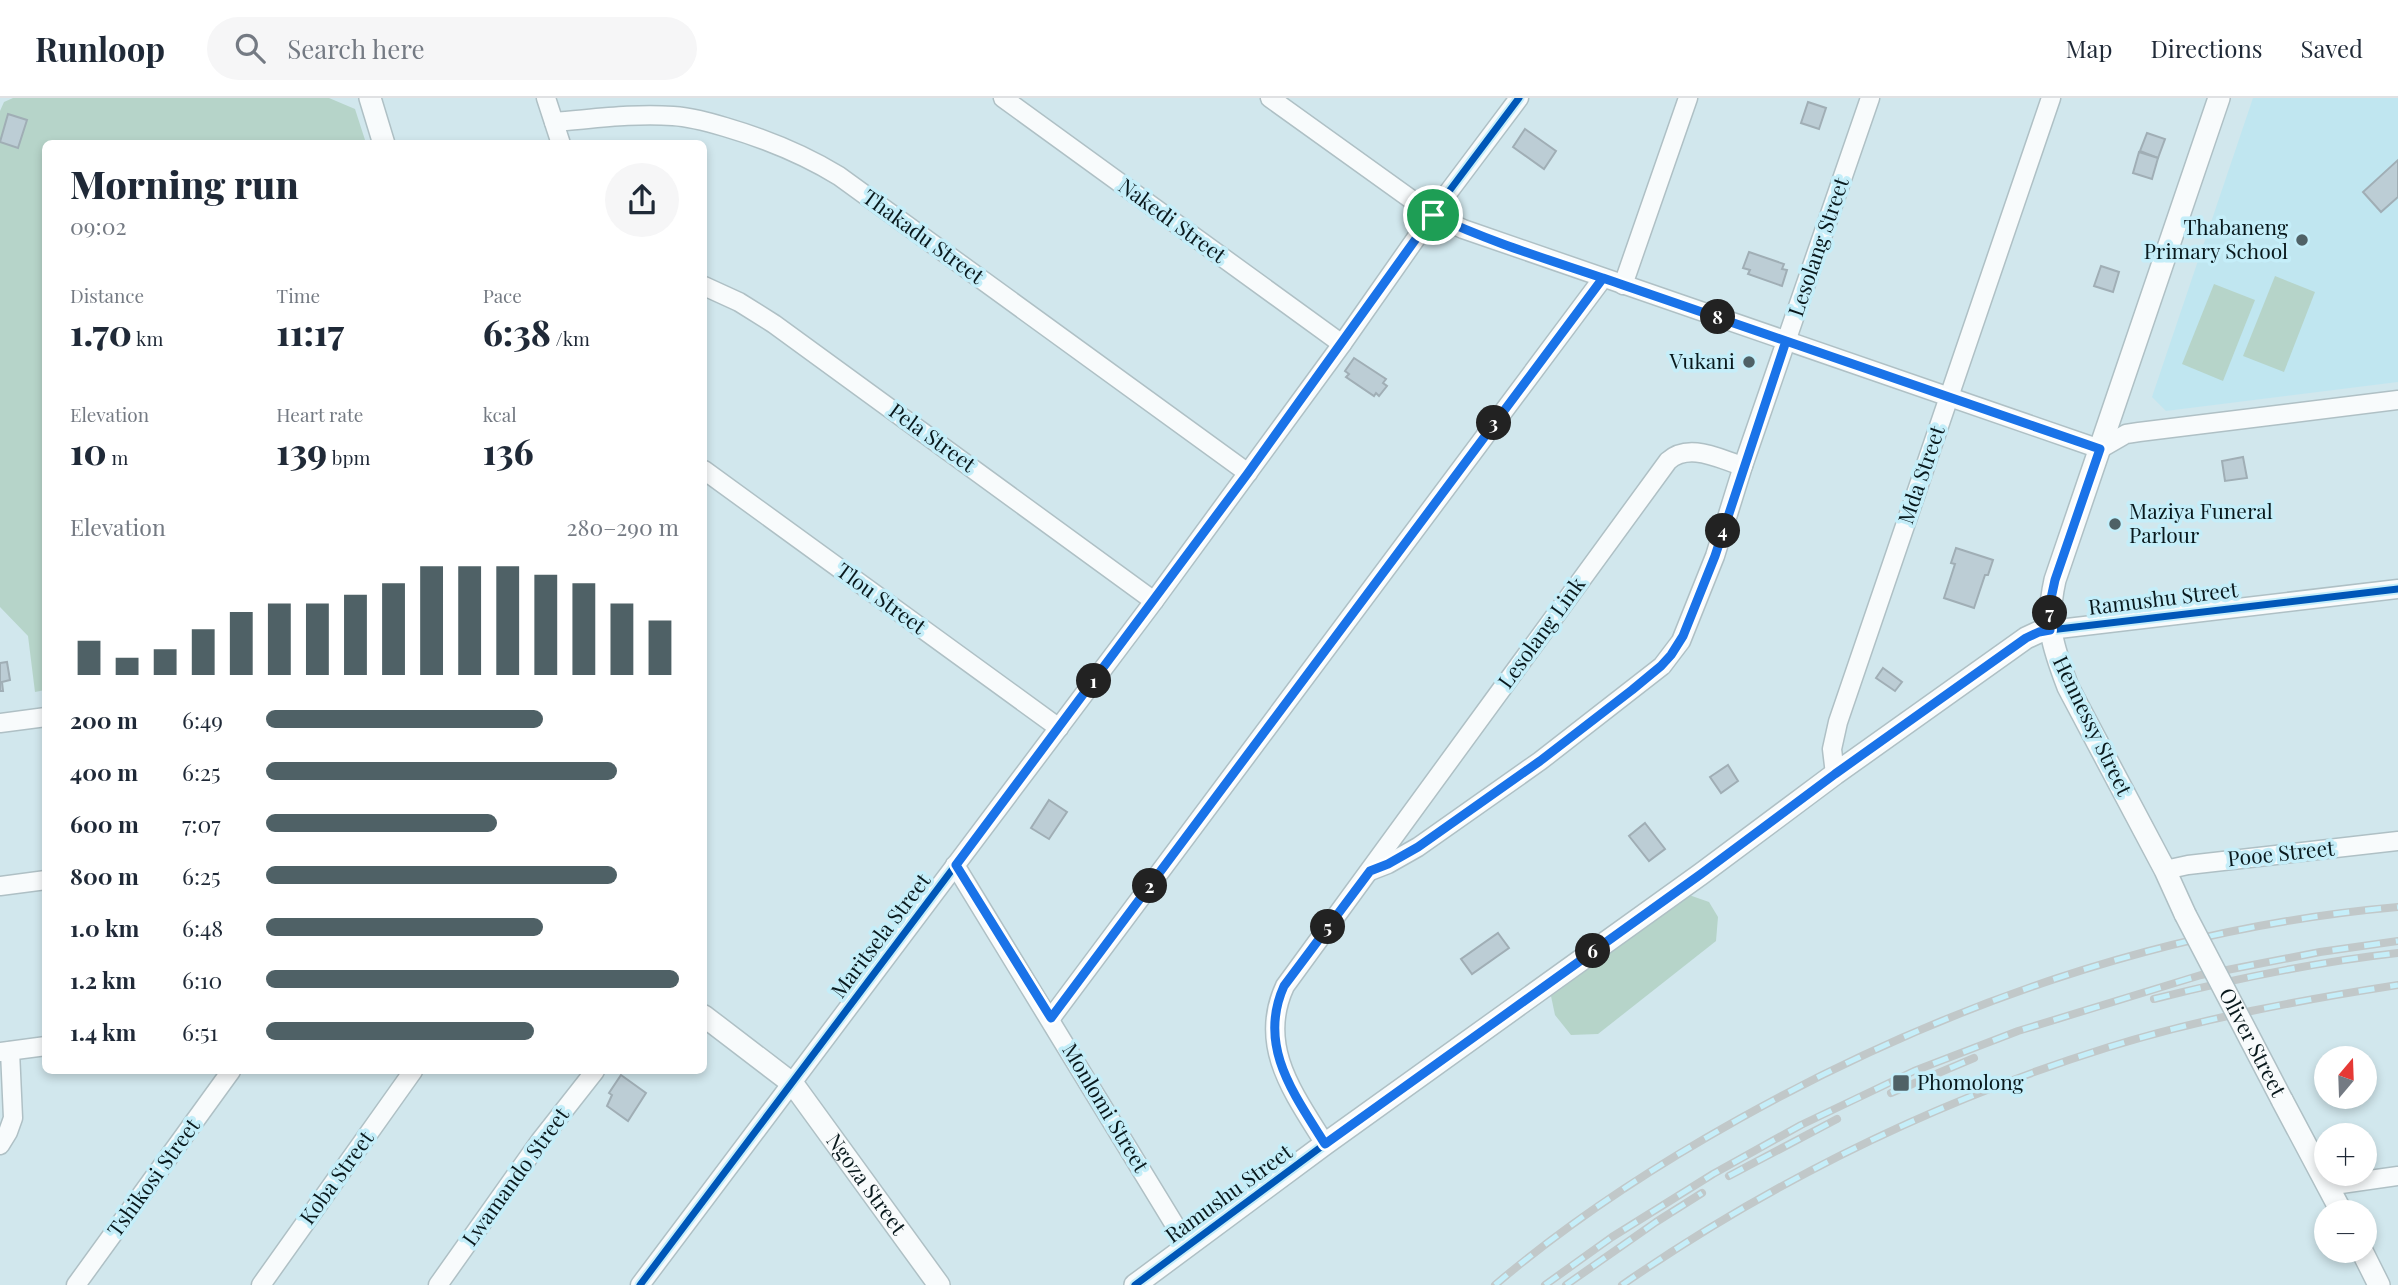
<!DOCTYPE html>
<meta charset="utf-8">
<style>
body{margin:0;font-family:"Playfair Display",serif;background:#f6f6f7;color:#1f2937;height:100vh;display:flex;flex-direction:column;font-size:26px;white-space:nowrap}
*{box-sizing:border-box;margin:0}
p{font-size:23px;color:#747a83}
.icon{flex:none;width:38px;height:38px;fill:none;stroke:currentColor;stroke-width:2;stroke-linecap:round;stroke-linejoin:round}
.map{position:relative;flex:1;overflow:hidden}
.sheet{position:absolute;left:42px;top:42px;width:665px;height:934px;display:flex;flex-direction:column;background:#fff;border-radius:10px;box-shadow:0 4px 10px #0003}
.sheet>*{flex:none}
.needle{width:46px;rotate:19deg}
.fabs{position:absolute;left:2314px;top:948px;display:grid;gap:14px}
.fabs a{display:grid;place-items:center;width:63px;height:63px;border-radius:50%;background:#fff;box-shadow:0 4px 10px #0003;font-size:35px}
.pin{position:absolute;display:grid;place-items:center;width:60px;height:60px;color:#fff;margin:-30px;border:4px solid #fff;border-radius:50%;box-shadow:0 2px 7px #0007}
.km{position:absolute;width:35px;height:35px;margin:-18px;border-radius:50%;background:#222;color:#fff;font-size:19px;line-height:35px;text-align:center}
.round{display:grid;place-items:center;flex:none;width:74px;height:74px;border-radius:37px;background:#f6f6f7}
.head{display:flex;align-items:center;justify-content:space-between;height:119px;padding:0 28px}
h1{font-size:38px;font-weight:800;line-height:52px}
.stats{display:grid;grid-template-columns:repeat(3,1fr);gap:10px;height:119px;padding:7px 28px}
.stats div{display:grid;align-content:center}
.stats b{font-size:35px;font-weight:800}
.stats small{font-size:19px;font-weight:400}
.stats p{font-size:19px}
.chart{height:196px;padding:14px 28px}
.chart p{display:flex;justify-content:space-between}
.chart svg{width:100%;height:126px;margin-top:7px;stroke:#4f6166;stroke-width:6}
ul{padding:0 28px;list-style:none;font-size:23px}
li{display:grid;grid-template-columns:112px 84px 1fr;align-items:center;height:52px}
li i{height:18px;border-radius:9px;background:#4f6166}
header{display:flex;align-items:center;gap:42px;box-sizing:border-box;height:98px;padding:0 35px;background:#fff;border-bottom:2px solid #e0e1e3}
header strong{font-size:33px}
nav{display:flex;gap:38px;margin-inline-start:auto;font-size:24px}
.search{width:490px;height:63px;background:#f6f6f7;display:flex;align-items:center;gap:18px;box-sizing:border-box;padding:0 24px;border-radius:38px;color:#747a83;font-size:26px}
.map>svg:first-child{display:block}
.built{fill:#c0e6f0}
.green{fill:#b6d4c9}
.building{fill:#bccdd5;stroke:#a0aeb5;stroke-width:2}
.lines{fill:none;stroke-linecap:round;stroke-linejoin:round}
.minor-casing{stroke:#afc0c5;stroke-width:21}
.tertiary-casing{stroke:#afc0c5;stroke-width:24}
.minor{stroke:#f8fbfc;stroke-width:18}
.tertiary{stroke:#f8fbfc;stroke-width:21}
.rail-casing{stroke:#c1c8c9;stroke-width:8}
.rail{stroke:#c5eef9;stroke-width:5;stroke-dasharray:16;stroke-linecap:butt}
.tertiary-bridge-casing{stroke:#afc0c5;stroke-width:24;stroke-linecap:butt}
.tertiary-bridge{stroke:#f8fbfc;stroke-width:21}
.cycleway-casing{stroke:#c5eef9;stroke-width:11}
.cycleway{stroke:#0057b8;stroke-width:7}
.route-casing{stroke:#fff;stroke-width:14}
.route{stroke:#1a73e8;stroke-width:9}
.poi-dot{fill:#4f6166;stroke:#c5eef9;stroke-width:2.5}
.labels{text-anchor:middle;stroke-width:7;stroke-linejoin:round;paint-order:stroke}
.street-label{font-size:21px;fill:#09191d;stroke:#c5eef9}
.poi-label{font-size:21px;fill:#09191d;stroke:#c5eef9;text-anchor:end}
</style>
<header>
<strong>Runloop</strong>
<div class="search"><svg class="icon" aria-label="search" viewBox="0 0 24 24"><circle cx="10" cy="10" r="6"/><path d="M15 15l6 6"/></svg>Search here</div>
<nav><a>Map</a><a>Directions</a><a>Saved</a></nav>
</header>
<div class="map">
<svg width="2398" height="1187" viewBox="0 0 2398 1187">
<rect width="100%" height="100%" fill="#d1e7ed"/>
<path class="built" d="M2253 0H2398V284L2166 313 2152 299Z"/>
<g class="green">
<path d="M13 0H329L355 11 366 45 46 46 45 592 35 594 28 538 0 509V13L4 4Z"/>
<path d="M2275 178 2315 194 2284 274 2243 258Z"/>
<path d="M2214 186 2255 202 2223 283 2182 266Z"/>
<path d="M1689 797 1709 804 1718 819 1716 843 1598 936 1571 937 1555 917 1551 898Z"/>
</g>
<g class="building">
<path d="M1808 4 1826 10 1819 31 1801 25Z"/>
<path d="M8 16 27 22 18 50 0 44Z"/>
<path d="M1525 31 1556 53 1544 71 1513 49Z"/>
<path d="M2147 35 2165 41 2158 60 2140 53Z"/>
<path d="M2139 54 2158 60 2152 81 2133 75Z"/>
<path d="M2398 62V99L2381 114 2363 94Z"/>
<path d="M1749 154 1784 166 1782 171 1787 172 1782 188 1748 176 1750 172 1743 170Z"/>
<path d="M2101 168 2119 174 2113 194 2094 188Z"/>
<path d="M1354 260 1386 281 1383 285 1387 288 1379 298 1376 295 1374 298 1346 279 1349 276 1345 273Z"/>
<path d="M2243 359 2247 380 2225 383 2222 363Z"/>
<path d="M1956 450 1993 462 1988 477H1985L1974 510 1944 500 1955 466 1951 465Z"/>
<path d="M7 564 10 582 2 584 3 593H0V565Z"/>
<path d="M1883 570 1902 584 1895 593 1876 580Z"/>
<path d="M1728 667 1738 683 1721 695 1710 679Z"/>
<path d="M1049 702 1067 714 1049 741 1031 730Z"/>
<path d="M1645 725 1665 751 1649 763 1629 738Z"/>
<path d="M1498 835 1509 850 1472 876 1461 861Z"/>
<path d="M621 977 646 995 628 1023 607 1008 612 997 609 995Z"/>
</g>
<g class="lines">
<defs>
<g id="minor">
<path d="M546 0 561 46"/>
<path d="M1003 0 1342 246"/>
<path d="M1270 0 1433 117 1463 131 2100 351 2126 336 2139 334 2398 302"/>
<path d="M554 24C593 21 633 15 673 18 691 19 708 24 725 29 766 41 803 56 839 78L1248 375"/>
<path d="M1623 187 1688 0"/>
<path d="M704 188 739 204 774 226 1154 503"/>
<path d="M704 372 1059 630"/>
<path d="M2050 532 2398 491"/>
<path d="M0 625 46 619"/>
<path d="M1835 676 1832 651 1838 624 2051 0"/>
<path d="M955 767 1187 1147"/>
<path d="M2165 772 2188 767 2398 743"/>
<path d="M1370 773 1388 766 1418 749 1540 663 1662 568 1681 543 1715 458 1743 368 1870 0"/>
<path d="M0 788 46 782"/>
<path d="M1051 920 1603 180"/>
<path d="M0 954 46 948"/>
<path d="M1325 1046C1294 996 1257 948 1285 888L1668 363C1689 344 1719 361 1743 368"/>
<path d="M0 1047 8 1034 13 1020 10 953"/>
<path d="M2327 1088 2398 1078"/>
<path d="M76 1187 231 973"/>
<path d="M261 1187 413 973"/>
<path d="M438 1187 540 1043 595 973"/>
<path d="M640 1187 1154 503 1342 246 1447 96 1519 0"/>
</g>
<g id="tertiary">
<path d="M370 0 384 46"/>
<path d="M2185 816 2165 772 2068 589C2052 547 2045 527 2055 482L2219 0"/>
<path id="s1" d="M704 918 793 986 939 1187"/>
<path d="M2282 1002 2342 1115"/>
<path d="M2362 1153 2379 1187"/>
<path d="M1135 1187 1325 1046 1701 776 1835 676 2026 540 2039 534 2050 532"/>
</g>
</defs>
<use href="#minor" class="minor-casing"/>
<use href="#tertiary" class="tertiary-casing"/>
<use href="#minor" class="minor"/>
<use href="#tertiary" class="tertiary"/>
<defs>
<g id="rail">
<path d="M2154 901C2234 881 2316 864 2398 855"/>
<path d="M1891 995 1974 960"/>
<path d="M1729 1078 1837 1021"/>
<path d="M1495 1187C1570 1123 1653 1069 1739 1021 1941 908 2166 829 2398 809"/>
<path d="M1545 1187 1612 1139 1713 1076 1801 1027 1914 973 2018 933 2201 877 2320 854 2398 843"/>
<path d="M1566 1187 1656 1124 1702 1095"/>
<path d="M1622 1187C1771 1084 1935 1003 2109 949 2203 920 2301 902 2398 887"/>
</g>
</defs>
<use href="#rail" class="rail-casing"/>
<use href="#rail" class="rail"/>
<defs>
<g id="tertiary-bridge">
<path id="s2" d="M2185 816 2282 1002"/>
</g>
</defs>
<use href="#tertiary-bridge" class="tertiary-bridge-casing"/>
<use href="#tertiary-bridge" class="tertiary-bridge"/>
<defs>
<g id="cycleway">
<path d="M640 1187 1154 503 1342 246 1447 96 1519 0"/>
<path d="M1135 1187 1325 1046 1701 776 1835 676 2032 536 2050 532 2398 491"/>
</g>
</defs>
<use href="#cycleway" class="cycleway-casing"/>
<use href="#cycleway" class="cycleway"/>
</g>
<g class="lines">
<defs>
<path id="route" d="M1433 117 1248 375 956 767 1051 920 1603 180 1786 243 1715 458 1683 538 1671 557 1661 568 1632 592 1540 663 1418 749 1388 766 1370 773 1284 888C1257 948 1294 996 1325 1046L1701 776 1835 676 2026 540 2039 534 2050 532V505L2055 482 2100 351 1623 187C1560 165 1494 146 1433 117"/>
</defs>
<use href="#route" class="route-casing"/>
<use href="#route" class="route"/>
</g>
<g class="poi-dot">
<circle cx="2302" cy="142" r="7"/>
<circle cx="1749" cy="264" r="7"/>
<circle cx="2115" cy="426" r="7"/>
<rect x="1892" y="976" width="18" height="18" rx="3.5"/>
</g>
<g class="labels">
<g class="street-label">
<text transform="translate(1172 123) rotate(36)" y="7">Nakedi Street</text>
<text transform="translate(923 139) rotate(36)" y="7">Thakadu Street</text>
<text transform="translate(1819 149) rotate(-71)" y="7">Lesolang Street</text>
<text transform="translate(932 340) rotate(36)" y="7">Pela Street</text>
<text transform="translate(1922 377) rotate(-71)" y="7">Mda Street</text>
<text transform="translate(881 501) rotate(36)" y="7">Tlou Street</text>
<text transform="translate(2163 501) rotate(-7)" y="7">Ramushu Street</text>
<text transform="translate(1542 535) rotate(-54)" y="7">Lesolang Link</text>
<text transform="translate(2092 628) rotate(64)" y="7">Hennessy Street</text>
<text transform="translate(2281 756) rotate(-6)" y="7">Pooe Street</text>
<text transform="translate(881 838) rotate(-53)" y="7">Maritsela Street</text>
<text dy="7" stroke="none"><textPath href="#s2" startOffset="145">Oliver Street</textPath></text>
<text transform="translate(1105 1010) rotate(59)" y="7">Monlomi Street</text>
<text transform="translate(516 1079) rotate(-54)" y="7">Lwamando Street</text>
<text transform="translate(154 1080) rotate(-54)" y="7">Tshikosi Street</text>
<text transform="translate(337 1080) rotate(-54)" y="7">Koba Street</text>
<text dy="7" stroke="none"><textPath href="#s1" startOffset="236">Ngoza Street</textPath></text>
<text transform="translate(1229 1096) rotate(-36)" y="7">Ramushu Street</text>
</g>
<g class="poi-label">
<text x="2288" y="137">Thabaneng<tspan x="2288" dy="24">Primary School</tspan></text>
<text x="1735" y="271">Vukani</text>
<text x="2129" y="421" text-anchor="start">Maziya Funeral<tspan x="2129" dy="24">Parlour</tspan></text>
<text x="1917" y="992" text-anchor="start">Phomolong</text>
</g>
</g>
</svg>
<div class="fabs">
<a><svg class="needle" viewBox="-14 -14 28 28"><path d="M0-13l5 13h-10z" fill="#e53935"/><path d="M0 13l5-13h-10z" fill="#747a83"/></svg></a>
<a>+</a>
<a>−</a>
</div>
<div class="pin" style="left:1433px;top:117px;background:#1e9e55"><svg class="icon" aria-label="arrive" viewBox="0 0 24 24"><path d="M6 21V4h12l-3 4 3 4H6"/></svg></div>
<b class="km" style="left:1094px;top:583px">1</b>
<b class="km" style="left:1150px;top:788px">2</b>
<b class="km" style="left:1494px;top:325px">3</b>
<b class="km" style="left:1723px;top:433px">4</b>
<b class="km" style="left:1328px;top:829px">5</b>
<b class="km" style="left:1593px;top:853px">6</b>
<b class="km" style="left:2050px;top:515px">7</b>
<b class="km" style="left:1718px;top:219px">8</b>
<section class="sheet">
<div class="head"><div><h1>Morning run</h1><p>09:02</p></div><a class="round"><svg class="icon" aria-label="share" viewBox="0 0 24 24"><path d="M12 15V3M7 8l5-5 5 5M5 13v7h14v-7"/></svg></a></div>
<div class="stats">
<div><p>Distance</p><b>1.70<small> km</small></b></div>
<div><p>Time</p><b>11:17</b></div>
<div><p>Pace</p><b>6:38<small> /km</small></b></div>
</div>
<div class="stats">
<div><p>Elevation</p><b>10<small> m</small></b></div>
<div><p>Heart rate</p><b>139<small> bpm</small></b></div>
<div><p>kcal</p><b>136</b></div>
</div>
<div class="chart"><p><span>Elevation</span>280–290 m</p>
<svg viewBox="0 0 160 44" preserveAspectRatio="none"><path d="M5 44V32M15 44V38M25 44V35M35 44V28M45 44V22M55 44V19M65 44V19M75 44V16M85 44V12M95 44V6M105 44V6M115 44V6M125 44V9M135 44V12M145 44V19M155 44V25"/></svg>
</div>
<ul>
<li><b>200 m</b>6:49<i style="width:67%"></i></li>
<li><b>400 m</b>6:25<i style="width:85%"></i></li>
<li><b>600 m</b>7:07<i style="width:56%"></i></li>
<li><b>800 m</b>6:25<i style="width:85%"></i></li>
<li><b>1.0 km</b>6:48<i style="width:67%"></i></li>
<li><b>1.2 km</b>6:10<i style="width:100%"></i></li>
<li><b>1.4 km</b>6:51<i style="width:65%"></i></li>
</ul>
</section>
</div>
